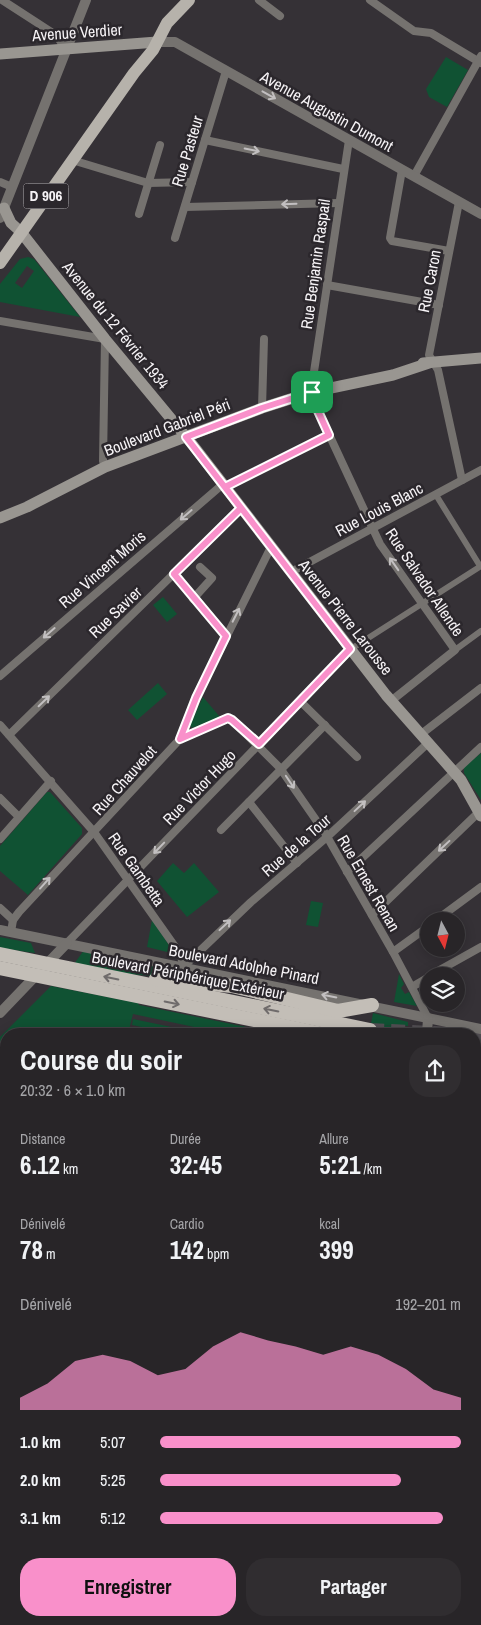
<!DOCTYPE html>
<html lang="fr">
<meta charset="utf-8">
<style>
body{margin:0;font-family:"Archivo Narrow",sans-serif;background:#302d30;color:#f1f3f6;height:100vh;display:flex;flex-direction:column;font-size:19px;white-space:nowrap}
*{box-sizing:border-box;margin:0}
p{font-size:16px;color:#a5a5a8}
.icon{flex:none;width:28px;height:28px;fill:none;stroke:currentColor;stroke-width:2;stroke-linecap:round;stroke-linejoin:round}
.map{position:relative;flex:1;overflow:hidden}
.side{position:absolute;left:0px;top:1028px;width:481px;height:598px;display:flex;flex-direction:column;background:#282528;border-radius:20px 20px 0 0;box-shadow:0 2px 12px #0003,0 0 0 1px #444245}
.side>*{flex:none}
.needle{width:32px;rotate:173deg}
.fabs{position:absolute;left:420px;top:912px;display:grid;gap:10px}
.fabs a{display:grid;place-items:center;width:45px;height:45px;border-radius:50%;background:#282528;box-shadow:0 2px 12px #0003,0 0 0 1px #444245;font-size:25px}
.pin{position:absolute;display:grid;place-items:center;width:42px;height:42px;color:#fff;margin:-21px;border-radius:10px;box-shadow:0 2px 8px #0006}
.round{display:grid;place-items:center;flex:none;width:52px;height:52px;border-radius:20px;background:#302d30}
.headline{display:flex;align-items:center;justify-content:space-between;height:85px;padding:0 20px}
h1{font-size:28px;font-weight:700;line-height:38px}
.metrics{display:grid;grid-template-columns:repeat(3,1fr);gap:8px;height:85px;padding:5px 20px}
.metrics div{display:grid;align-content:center}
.metrics b{font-size:25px;font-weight:700}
.metrics small{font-size:14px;font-weight:400}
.metrics p{font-size:14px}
.chart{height:140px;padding:10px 20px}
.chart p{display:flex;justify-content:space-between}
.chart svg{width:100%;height:90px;margin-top:5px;fill:#f990ca;opacity:.7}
.action{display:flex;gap:10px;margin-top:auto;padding:10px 20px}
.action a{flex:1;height:58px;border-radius:20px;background:#f990ca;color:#111;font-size:20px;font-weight:700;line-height:58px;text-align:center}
.action a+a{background:#302d30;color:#f1f3f6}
ul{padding:0 20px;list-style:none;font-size:16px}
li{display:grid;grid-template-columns:80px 60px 1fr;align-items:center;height:38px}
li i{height:12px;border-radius:6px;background:#f990ca}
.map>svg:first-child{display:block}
.green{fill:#105233;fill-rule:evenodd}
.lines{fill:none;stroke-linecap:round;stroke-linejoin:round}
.primary-tunnel{stroke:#524e53;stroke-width:12;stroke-dasharray:12 6;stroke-linecap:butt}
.trunk-tunnel{stroke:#524e53;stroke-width:14;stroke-dasharray:14 7;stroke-linecap:butt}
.pedestrian{stroke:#75726f;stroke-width:6}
.minor{stroke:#75726f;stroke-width:8}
.tertiary{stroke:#75726f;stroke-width:10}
.secondary{stroke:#999691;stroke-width:11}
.primary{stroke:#b6b2ab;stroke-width:12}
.trunk{stroke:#c3beb7;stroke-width:14}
.tram{stroke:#d3d0d3;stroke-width:1}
.rail{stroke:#d3d0d3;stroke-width:2;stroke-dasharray:10 5;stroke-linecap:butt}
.oneway{stroke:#c2bfc0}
.oneway2{stroke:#6f6b6b}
.route-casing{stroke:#fff;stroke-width:10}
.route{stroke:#f990ca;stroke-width:6}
.labels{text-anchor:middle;stroke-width:5;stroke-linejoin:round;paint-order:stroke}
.shield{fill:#2b272c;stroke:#b9b6b9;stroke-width:1}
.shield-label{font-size:15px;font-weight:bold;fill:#f6f3f6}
.street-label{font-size:16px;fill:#f6f3f6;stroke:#2b272c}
</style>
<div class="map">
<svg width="481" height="1625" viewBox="0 0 481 1625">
<rect width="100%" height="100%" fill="#353136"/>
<g class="green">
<path d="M446 57 468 70 447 107 429 97 426 89Z"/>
<path d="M28 257 34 259 80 317 0 302V284L20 259ZM27 266 34 271 22 288 15 283Z"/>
<path d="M163 597 177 614 167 622 153 605Z"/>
<path d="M158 683 167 694 137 720 128 710Z"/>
<path d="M203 697 220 717 192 728 190 725Z"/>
<path d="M481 753V800L464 773V767Z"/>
<path d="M47 792H50L82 828V834L28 895 0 871V846Z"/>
<path d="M173 863 184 873 194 863 219 892 187 917 157 881Z"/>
<path d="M311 901 323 903 318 927 306 925Z"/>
<path d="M152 920 175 954 147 947Z"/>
<path d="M0 937 31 943 35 953 0 948Z"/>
<path d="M84 950 342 1003 208 981 129 974 74 964Z"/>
<path d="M399 974 404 984 401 988 405 994 409 992 417 1006 394 1002Z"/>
<path d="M51 986 138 1003 139 1005 280 1034H227L133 1014 128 1034H6V1174L0 1173V1037Z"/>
<path d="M373 1013 408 1022V1026L380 1025 406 1027 408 1034H369Z"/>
<path d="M133 1019 205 1034H175L132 1025Z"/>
<path d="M475 1035 481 1037V1089L475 1088Z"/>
<path d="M475 1157 481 1158V1244L475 1252Z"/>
<path d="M0 1405 6 1406V1446L0 1440Z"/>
<path d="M0 1477 6 1478V1503L0 1502Z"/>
<path d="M6 1602V1619H32L25 1625H11L0 1613V1608Z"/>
</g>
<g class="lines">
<path class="primary-tunnel" d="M475 1415 481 1416"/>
<g class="trunk-tunnel">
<path d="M370 1030 453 1034"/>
<path d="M475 1038 481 1039"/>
<path d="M475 1050 481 1052"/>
<path d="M475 1066 481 1067"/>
<path d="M475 1079 481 1080"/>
</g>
<g class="pedestrian">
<path d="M436 495 480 566"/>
<path d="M351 649 481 566"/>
<path d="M455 650 481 631"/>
</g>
<g class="minor">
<path d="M2 0 56 35 65 48"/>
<path d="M259 0 280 16"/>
<path d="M370 0 414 31 431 33 481 63"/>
<path d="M205 140 343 169"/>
<path d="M349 140 312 385 313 400 380 544 455 650 391 701"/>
<path d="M72 160 148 183 192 182"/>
<path d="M402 170 390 238 392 241 449 251"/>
<path d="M414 176 481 56"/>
<path d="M0 182 12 187"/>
<path d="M459 202 429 355 438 370 462 480"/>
<path d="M185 207 338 203"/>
<path d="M139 214 160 145"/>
<path d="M175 238 226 71"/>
<path d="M327 285 439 305"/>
<path d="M0 321 105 339 103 461 105 467"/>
<path d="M262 408 264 339"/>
<path d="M225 487 329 435"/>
<path d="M291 572 481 470"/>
<path d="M174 574 226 636"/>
<path d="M193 599 212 578 200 567"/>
<path d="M0 676 223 484"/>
<path d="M300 701 357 757"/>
<path d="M0 725 94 832 181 955 183 967"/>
<path d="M9 735 241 508"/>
<path d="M420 735 481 688"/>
<path d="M180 739 227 718 232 720 280 768 325 833 393 952 428 1018"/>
<path d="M0 798 19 817"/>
<path d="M249 802 297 863"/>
<path d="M221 830 325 725"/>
<path d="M0 839 51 781"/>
<path d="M347 872 481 747"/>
<path d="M0 908 13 920"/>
<path d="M372 915 479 812"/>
<path d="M435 921 481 887"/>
<path d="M11 932 13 920 19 912 180 739 196 698 271 547"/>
<path d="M67 943 351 649"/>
<path d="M393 952 429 926"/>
<path d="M183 967 251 902 327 837 428 743"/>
<path d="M429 976 481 947"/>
<path d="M412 987 429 977"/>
<path d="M0 1190 6 1191"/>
<path d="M0 1256 6 1258"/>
<path d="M0 1506 6 1507"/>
<path d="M256 1619 259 1625"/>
</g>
<g class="tertiary">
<path d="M157 42H175L481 214"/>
<path d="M0 218 86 0"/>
<path d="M0 930 481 1029"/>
<path d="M0 1013 67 943"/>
<path d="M427 1034 428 1018"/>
<path d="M475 1534 481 1526"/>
<path d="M122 1625 128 1619"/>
<path d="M413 1625 417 1619"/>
</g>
<g class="secondary">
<path d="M0 54 157 42"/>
<path d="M4 208 11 223 21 232 105 339 192 444 386 695 461 780 481 816"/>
<path d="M423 363 481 358"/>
<path d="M0 518 27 507 105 467 262 408 312 392 393 375 429 363"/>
<path d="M475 1274 481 1267"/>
<path d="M475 1324 481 1311"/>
<path d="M282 1625 284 1619"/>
</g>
<g class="primary">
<path d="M0 263 134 73 153 50 167 23 189 0"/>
<path d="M0 1317 6 1319"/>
<path d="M0 1334 6 1335"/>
<path d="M475 1433 481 1435"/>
</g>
<g class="trunk">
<path d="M0 954 370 1030"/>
<path d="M0 968 323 1034"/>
<path d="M156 979 232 986 338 1011 372 1005"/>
</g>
<g class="tram">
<path d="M0 1327 6 1328"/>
<path d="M475 1419 481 1420"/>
</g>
<g class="rail">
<path d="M475 1359 481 1349"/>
<path d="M475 1374 481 1364"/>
<path d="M475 1387 481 1377"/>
<path d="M475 1405 481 1395"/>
<path d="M308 1625 312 1619"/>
<path d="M318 1625 322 1619"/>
<path d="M334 1625 338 1619"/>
<path d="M343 1625 347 1619"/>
</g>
</g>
<defs><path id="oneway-shaft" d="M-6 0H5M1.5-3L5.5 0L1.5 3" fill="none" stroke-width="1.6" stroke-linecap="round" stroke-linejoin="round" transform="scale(1.25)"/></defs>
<g class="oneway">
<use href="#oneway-shaft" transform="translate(269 95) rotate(29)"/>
<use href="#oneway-shaft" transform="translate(252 150) rotate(12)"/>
<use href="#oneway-shaft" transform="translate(289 204) rotate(178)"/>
<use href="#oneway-shaft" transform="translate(186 515) rotate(139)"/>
<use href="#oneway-shaft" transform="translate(394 564) rotate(-125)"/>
<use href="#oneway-shaft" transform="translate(236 615) rotate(-63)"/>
<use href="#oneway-shaft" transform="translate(49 633) rotate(139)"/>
<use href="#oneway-shaft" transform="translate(44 701) rotate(-44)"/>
<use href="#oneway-shaft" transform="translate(290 782) rotate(56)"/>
<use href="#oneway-shaft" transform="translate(360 806) rotate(-43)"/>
<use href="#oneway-shaft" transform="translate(444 846) rotate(137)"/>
<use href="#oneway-shaft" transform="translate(159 848) rotate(134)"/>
<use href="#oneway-shaft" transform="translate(45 883) rotate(-48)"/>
<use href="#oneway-shaft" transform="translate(225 925) rotate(-43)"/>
<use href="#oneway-shaft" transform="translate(329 996) rotate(-169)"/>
</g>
<g class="oneway2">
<use href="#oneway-shaft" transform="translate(111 978) rotate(-168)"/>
<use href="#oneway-shaft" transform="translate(172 1003) rotate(12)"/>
<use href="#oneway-shaft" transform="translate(271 1010) rotate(-169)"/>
</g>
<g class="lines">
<defs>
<path id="route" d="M312 392 313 400 329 435 225 487 350 649 259 744 232 720 228 718 180 739 196 698 226 636 174 574 241 508 186 437 262 408 312 392"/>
</defs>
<use href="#route" class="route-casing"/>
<use href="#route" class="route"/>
</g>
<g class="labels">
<rect class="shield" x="23.5" y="183.5" width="45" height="25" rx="4"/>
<g class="shield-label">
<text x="46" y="201">D 906</text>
</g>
<g class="street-label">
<text transform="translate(77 32) rotate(-4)" y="6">Avenue Verdier</text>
<text transform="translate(327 111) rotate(29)" y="6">Avenue Augustin Dumont</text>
<text transform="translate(187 151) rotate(-73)" y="6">Rue Pasteur</text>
<text transform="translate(315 264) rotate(-82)" y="6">Rue Benjamin Raspail</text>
<text transform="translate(429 281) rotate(-79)" y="6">Rue Caron</text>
<text transform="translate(116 325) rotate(51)" y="6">Avenue du 12 Février 1934</text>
<text transform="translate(167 427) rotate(-21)" y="6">Boulevard Gabriel Péri</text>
<text transform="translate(379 509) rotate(-28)" y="6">Rue Louis Blanc</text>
<text transform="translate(102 569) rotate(-41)" y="6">Rue Vincent Moris</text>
<text transform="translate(425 582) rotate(56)" y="6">Rue Salvador Allende</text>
<text transform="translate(115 612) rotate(-44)" y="6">Rue Savier</text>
<text transform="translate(346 617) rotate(52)" y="6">Avenue Pierre Larousse</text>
<text transform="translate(124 780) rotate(-48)" y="6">Rue Chauvelot</text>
<text transform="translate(199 787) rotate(-46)" y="6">Rue Victor Hugo</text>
<text transform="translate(296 845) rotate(-41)" y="6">Rue de la Tour</text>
<text transform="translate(137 869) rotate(55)" y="6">Rue Gambetta</text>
<text transform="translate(369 883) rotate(60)" y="6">Rue Ernest Renan</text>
<text transform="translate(244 964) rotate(11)" y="6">Boulevard Adolphe Pinard</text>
<text transform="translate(188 975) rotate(11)" y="6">Boulevard Périphérique Extérieur</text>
</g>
</g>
</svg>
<div class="fabs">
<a><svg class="needle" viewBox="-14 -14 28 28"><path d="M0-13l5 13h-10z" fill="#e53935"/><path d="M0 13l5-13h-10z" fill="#a5a5a8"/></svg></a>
<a><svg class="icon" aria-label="layers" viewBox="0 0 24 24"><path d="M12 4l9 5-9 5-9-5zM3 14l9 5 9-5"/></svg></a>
</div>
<div class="pin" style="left:312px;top:392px;background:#1e9e55"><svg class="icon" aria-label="arrive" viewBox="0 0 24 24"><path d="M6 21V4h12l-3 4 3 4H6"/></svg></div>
<section class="side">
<div class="headline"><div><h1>Course du soir</h1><p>20:32 · 6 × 1.0 km</p></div><a class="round"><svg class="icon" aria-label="share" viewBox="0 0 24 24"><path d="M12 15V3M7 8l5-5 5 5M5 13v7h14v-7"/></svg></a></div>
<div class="metrics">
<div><p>Distance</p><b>6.12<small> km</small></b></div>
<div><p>Durée</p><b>32:45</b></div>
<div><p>Allure</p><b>5:21<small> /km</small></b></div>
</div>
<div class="metrics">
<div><p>Dénivelé</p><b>78<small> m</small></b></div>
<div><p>Cardio</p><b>142<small> bpm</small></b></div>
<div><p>kcal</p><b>399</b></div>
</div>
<div class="chart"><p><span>Dénivelé</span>192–201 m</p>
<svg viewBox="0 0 160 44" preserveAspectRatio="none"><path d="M0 44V38L10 31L20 20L30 17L40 20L50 27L60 24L70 13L80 6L90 10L100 13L110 17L120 13L130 17L140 24L150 34L160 38V44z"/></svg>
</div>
<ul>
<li><b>1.0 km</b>5:07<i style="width:100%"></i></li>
<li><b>2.0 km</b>5:25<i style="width:80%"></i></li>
<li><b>3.1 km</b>5:12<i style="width:94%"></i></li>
</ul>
<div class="action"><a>Enregistrer</a><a>Partager</a></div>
</section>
</div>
